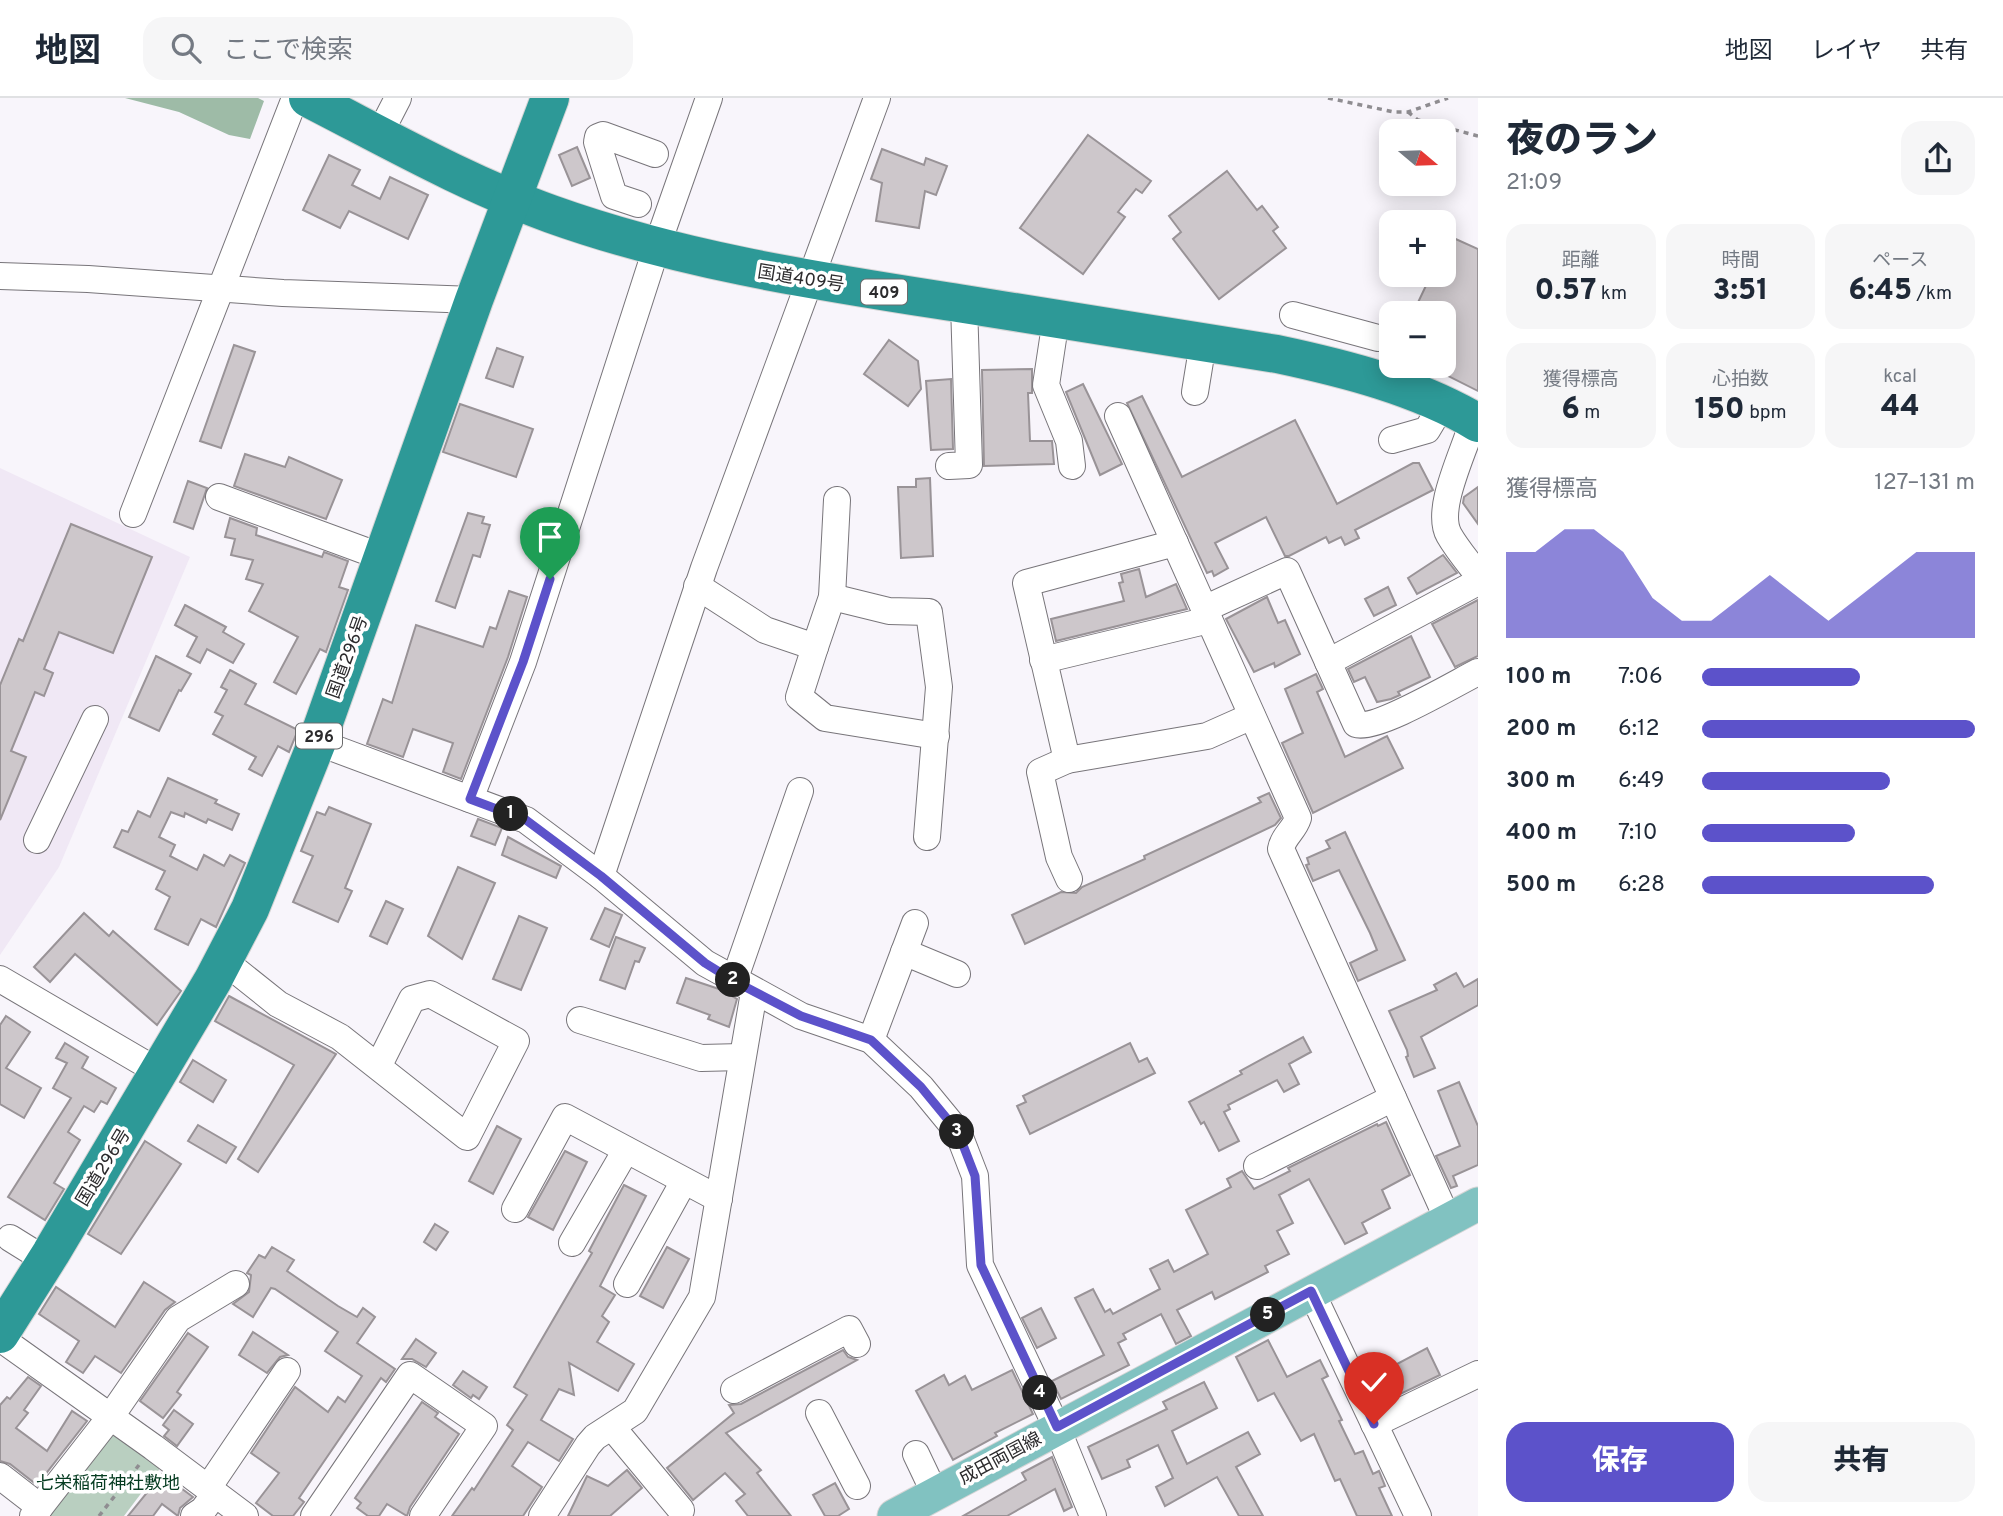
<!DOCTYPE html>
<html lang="ja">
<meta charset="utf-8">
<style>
body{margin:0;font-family:Overpass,"Noto Sans JP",sans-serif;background:#f6f6f7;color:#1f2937;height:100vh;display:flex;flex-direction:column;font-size:26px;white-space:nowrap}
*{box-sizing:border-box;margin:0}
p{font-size:23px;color:#747a83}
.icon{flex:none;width:38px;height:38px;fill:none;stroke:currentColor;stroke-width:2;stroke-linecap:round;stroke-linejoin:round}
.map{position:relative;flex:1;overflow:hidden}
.panel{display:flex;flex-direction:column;background:#fff;width:525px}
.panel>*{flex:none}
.needle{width:46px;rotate:109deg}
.buttons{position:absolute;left:1379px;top:21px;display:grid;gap:14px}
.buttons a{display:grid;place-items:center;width:77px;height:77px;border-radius:14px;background:#fff;box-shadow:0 4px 18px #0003;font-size:35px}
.pin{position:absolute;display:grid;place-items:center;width:60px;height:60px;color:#fff;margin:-72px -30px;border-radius:50% 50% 50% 0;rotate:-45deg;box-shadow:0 0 7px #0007}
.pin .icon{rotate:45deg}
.km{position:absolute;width:35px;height:35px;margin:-18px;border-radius:50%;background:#222;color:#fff;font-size:19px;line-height:35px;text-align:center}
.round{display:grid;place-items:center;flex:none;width:74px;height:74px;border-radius:21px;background:#f6f6f7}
.summary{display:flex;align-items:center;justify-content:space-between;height:119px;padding:0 28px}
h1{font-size:38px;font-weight:800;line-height:52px}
.stats{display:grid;grid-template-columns:repeat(3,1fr);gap:10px;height:119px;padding:7px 28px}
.stats div{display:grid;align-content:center;border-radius:18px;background:#f6f6f7;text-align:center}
.stats b{font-size:30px;font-weight:800}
.stats small{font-size:19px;font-weight:400}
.stats p{font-size:19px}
.chart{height:196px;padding:14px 28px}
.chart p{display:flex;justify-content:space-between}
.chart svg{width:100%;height:126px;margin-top:7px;fill:#5c52ca;opacity:.7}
.primary-button{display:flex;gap:14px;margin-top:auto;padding:14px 28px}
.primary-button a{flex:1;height:80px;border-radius:21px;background:#5c52ca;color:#fff;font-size:28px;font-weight:800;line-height:80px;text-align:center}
.primary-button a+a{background:#f6f6f7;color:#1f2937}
ul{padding:0 28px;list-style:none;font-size:23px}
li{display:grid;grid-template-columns:112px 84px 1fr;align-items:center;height:52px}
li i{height:18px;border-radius:9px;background:#5c52ca}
header{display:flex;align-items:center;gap:42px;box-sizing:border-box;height:98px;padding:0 35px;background:#fff;border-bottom:2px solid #e0e1e3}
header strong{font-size:33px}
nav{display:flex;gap:38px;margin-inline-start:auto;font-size:24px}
.search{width:490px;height:63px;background:#f6f6f7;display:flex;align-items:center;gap:18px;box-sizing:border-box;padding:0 24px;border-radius:21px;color:#747a83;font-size:26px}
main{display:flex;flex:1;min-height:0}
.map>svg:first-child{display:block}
.built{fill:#f0e8f5}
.green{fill:#b9cfc0}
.forest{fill:#9ebba7}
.building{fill:#cdc7cb;stroke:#999397;stroke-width:2}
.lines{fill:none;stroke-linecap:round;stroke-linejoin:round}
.minor-casing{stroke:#78757a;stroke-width:28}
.major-casing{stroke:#d5d5d5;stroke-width:35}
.highway-casing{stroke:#d5d5d5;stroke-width:40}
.path{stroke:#8f8d91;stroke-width:3.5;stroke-dasharray:5 5;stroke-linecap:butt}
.minor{stroke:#fff;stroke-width:26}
.major{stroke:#81c2c1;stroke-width:33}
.highway{stroke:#2d9997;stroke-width:38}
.route-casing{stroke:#fff;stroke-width:14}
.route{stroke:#5c52ca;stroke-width:9}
.labels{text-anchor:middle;stroke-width:7;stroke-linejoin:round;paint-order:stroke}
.shield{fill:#fff;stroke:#6b6b6c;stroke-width:2}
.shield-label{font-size:16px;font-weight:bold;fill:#2c2b2d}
.street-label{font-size:18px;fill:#2c2b2d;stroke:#fff}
.park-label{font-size:18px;fill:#053b20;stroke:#fff}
</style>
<header>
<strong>地図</strong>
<div class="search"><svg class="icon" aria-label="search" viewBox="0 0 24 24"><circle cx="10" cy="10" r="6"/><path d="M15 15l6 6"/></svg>ここで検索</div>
<nav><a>地図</a><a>レイヤ</a><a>共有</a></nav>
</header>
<main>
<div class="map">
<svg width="1478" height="1418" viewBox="0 0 1478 1418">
<rect width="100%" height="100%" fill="#f8f5fb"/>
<path class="built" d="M0 370 190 459 59 769 0 857Z"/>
<path class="green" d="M114 1336 161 1369 124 1418H41L101 1342Z"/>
<path class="forest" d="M125 0H258L264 3 250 41 229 37 179 14Z"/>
<g class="building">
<path d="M1088 37 1151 83 1142 95 1136 91 1118 114 1125 119 1083 176 1020 130Z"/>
<path d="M577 49 590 80 572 88 559 57Z"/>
<path d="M882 51 924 67 926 60 947 68 936 97 925 93 919 130 876 123 882 85 871 81Z"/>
<path d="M329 57 360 72 352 87 380 101 390 79 428 97 408 141 349 113 340 130 303 112Z"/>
<path d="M1227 73 1257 112 1262 108 1278 129 1273 133 1286 150 1219 201 1173 141 1181 134 1169 118Z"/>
<path d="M1449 138 1478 151V293L1444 276V215H1413L1431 177H1444V149Z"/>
<path d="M889 242 918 263 921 291 908 308 864 276Z"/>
<path d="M234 247 255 254 221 350 200 343Z"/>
<path d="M497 250 523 259 513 289 486 280Z"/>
<path d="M1032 271V295H1028L1030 343H1052L1054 366 984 368 982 272Z"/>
<path d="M951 281 953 351 931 352 926 283Z"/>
<path d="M1083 286 1122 366 1100 377 1066 294Z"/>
<path d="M1142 298 1182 379 1295 322 1337 406 1413 365H1419L1433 392 1355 432 1359 440 1345 447 1341 439 1329 445 1326 439 1289 458H1285L1266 419 1215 445 1228 470 1214 478 1212 473 1207 475 1127 305Z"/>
<path d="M460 306 533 331 516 379 443 354Z"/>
<path d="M245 356 285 369 289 359 342 382 326 421 234 388Z"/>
<path d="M930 380 933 458 901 460 898 389H916V381Z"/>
<path d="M188 383 207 390 193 431 174 424Z"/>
<path d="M1478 389V426L1463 405 1464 399Z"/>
<path d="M468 415 484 419 482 425 490 427 480 459 473 457 455 510 436 503Z"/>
<path d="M230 420 257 430 256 437 322 459 324 454 348 463 339 489 348 492 326 554 320 551 296 596 274 584 298 539 249 513 263 486 246 481 253 462 231 457 235 441 225 439Z"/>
<path d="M71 426 152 459 113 555 59 534 44 571 53 575 44 598 35 594 11 653 26 659 0 722V587L19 541 23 543Z"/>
<path d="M1443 457 1457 475 1417 496 1408 480Z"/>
<path d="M1139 471 1146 499 1176 486 1187 511 1056 543 1051 521 1124 503 1119 485 1123 484 1121 476Z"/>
<path d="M1388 489 1396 507 1374 518 1365 501Z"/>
<path d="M509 493 527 499 508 559 461 681 443 674 453 645 413 631 403 659 367 646 383 601 392 605 416 527 483 549 490 529 496 531Z"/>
<path d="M1267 499 1278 525 1285 522 1300 556 1275 569 1274 565 1254 574 1226 521Z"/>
<path d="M1478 502V558L1455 569 1432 526Z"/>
<path d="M185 507 226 529 223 534 244 546 233 565 207 551 200 565 187 558 197 539 175 527Z"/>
<path d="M1411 538 1430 579 1398 594 1400 597 1391 601 1377 604 1365 579 1354 584 1348 571Z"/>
<path d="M156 558 191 576 181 593 179 592 159 633 129 619Z"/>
<path d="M230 572 256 586 245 606 298 632 289 654 278 648 262 678 249 671 256 659 213 636 223 618 215 614 227 592 221 589Z"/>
<path d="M1316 576 1323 591 1317 594 1345 659 1387 638 1403 670 1313 715 1282 645 1303 635 1285 591Z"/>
<path d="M168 680 217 702 215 705 239 716 232 732 208 721 206 725 185 715 184 719 171 714 159 739 175 747 170 758 197 772 204 757 224 768 230 757 245 765 216 829 201 821 188 847 155 831 170 799 156 791 165 773 114 749 122 732 128 734 138 713 150 719Z"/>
<path d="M1269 695 1281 720 1275 727 1025 846 1012 817 1061 794 1076 795 1082 789 1145 761 1144 758 1261 704 1258 700Z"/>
<path d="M329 709 371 726 345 790 352 793 338 824 293 804 313 758 301 753 317 714 325 717Z"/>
<path d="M478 721 502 730 495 747 471 738Z"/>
<path d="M1345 734 1405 862 1358 883 1350 865 1377 852 1370 835 1339 772 1313 783 1306 767 1309 766 1307 760 1330 750 1326 743Z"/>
<path d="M508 739 561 768 556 780 502 757Z"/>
<path d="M458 769 495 785 462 861 428 838Z"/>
<path d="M386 803 403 811 387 846 370 838Z"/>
<path d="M605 810 622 817 609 849 591 841Z"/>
<path d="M84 815 109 838 113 833 181 893 157 927 75 856 50 884 34 869Z"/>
<path d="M519 818 547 830 521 892 493 881Z"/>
<path d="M616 839 645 850 639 864 635 863 625 891 600 882Z"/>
<path d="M1456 875 1464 889 1478 881V907L1421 939 1435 970 1414 979 1406 959 1408 958 1407 952 1389 913 1437 892 1434 887Z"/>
<path d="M686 880 719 891 737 901 729 929 708 921 710 917 677 905Z"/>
<path d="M229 898 336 956 258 1074 238 1061 294 967 215 923Z"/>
<path d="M6 918 30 934 6 970 41 990 24 1020 0 1006V927Z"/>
<path d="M1303 939 1311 954 1289 966 1299 986 1284 994 1277 982 1228 1007 1230 1011 1224 1014 1239 1043 1219 1053 1204 1024 1201 1026 1189 1004 1242 976 1240 973Z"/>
<path d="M65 945 88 959 82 970 116 990 107 1006 101 1003 94 1014 84 1008 68 1034 80 1042 54 1085 64 1091 45 1122 8 1099 71 1000 53 990 67 965 56 960Z"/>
<path d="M1130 945 1139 964 1147 960 1155 975 1030 1036 1017 1008 1026 1004 1023 998Z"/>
<path d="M193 962 226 982 213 1004 180 984Z"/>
<path d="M1459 984 1478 1028V1067L1453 1078 1457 1088 1451 1090 1436 1058 1460 1048 1438 993Z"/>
<path d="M1386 1024 1410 1077 1382 1092 1390 1110 1362 1125 1367 1135 1345 1146 1309 1081 1279 1097 1293 1125 1277 1133 1289 1156 1265 1168 1268 1174 1215 1201 1212 1194 1177 1212 1191 1238 1176 1246 1161 1216 1123 1236 1126 1241 1118 1245 1129 1267 1061 1301 1052 1283 1104 1257 1075 1200 1093 1191 1105 1214 1110 1211 1113 1216 1160 1191 1150 1171 1168 1162 1174 1174 1208 1156 1186 1112 1231 1089 1227 1081 1242 1073 1254 1091 1290 1073 1288 1070 1377 1026 1378 1028Z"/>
<path d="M198 1027 236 1049 226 1065 188 1043Z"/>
<path d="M497 1028 521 1041 493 1096 469 1083Z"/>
<path d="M145 1043 181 1066 121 1156 88 1136Z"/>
<path d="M565 1053 587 1064 553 1132 528 1119Z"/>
<path d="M624 1087 646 1098 600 1188 615 1197 602 1218 609 1224 597 1244 634 1266 618 1293 569 1265 574 1297 559 1291 541 1322 573 1341 559 1363 528 1344 512 1368 542 1389 523 1418H452L472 1390 474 1392 513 1332 507 1327 527 1297 514 1289 592 1155 589 1153Z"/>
<path d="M435 1126 448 1134 436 1152 424 1144Z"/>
<path d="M272 1149 294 1162 287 1173 338 1208 357 1219 363 1210 375 1219 357 1245 395 1271 386 1284 381 1280 299 1400 304 1404 293 1418H273L256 1405 279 1375 251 1355 295 1289 328 1314 338 1299 345 1304 362 1278 325 1253 338 1234 275 1191 271 1190 253 1219 233 1206 249 1194 251 1177 247 1175 259 1157 265 1160Z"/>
<path d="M667 1149 689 1161 663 1210 640 1198Z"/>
<path d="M144 1184 175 1204 165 1212 121 1275 95 1258 83 1275 66 1264 79 1243 39 1216 56 1189 115 1229Z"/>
<path d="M1041 1210 1056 1240 1037 1250 1022 1220Z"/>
<path d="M253 1234 288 1257 280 1259 267 1275 239 1257Z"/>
<path d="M188 1235 208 1249 177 1294 181 1297 163 1320 140 1303Z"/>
<path d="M416 1241 436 1255 426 1269 412 1261H402Z"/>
<path d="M1268 1242 1287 1279 1320 1262 1328 1278 1322 1281 1342 1322 1339 1323 1355 1356 1363 1353 1373 1376 1379 1373 1385 1388 1379 1390 1392 1418H1357L1340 1381 1335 1383 1314 1336 1301 1343 1274 1295 1258 1303 1236 1259Z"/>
<path d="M1427 1250 1440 1277 1392 1300 1380 1275Z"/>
<path d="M843 1252 848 1259 857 1262 726 1335 761 1372 757 1375 791 1418H748L736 1403 745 1396 725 1375 693 1402 667 1370 734 1315 729 1307 741 1306Z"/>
<path d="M1012 1272 1033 1316 995 1335 997 1338 953 1362 916 1293 944 1277 949 1287 965 1278 972 1292Z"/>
<path d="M463 1273 487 1289 479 1301 473 1297 471 1300 453 1287Z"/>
<path d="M28 1279 41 1288 24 1312 28 1315 16 1330 47 1353 72 1313 87 1323 37 1387 10 1366 0 1363V1307L7 1299 10 1301Z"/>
<path d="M1204 1284 1217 1310 1172 1333 1175 1340 1187 1366 1248 1334 1260 1356 1236 1369 1263 1418H1239L1217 1379 1165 1408 1156 1389 1173 1380 1158 1347 1127 1362 1130 1369 1102 1381 1088 1349 1167 1311 1163 1304Z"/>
<path d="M422 1304 438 1315 435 1319 459 1336 410 1409 407 1418 387 1406 379 1418H368L357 1410 361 1405 355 1400Z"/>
<path d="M174 1312 193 1326 177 1348 164 1338 169 1332 163 1327Z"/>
<path d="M1052 1359 1072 1409 1064 1413 1055 1391 1007 1418H963L1026 1382 1022 1375Z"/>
<path d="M627 1372 642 1390 610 1418H568L587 1378 608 1388Z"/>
<path d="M162 1376 193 1399 180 1410 178 1418 162 1406 153 1418H128Z"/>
<path d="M835 1385 849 1411 838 1418H825L813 1397Z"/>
</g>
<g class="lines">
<defs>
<g id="minor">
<path d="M379 37 398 0"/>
<path d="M638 106 614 98 597 44 598 39 603 37 655 56"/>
<path d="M0 178 88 181 283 195 474 202"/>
<path d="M1293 217 1378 240"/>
<path d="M1056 221 1046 287 1069 343 1072 368"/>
<path d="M1195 294 1203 245"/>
<path d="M1118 318 1298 720C1294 733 1283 738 1281 751L1448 1122"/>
<path d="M1473 322C1466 351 1434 410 1449 437 1457 451 1468 464 1478 477"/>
<path d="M1392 342 1427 332 1442 307"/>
<path d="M949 368 969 367 964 206"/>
<path d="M219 399 382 459"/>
<path d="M133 416 295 0"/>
<path d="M697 488 765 532 815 549 799 599 825 620 936 638"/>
<path d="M832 499 889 513 929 514 939 589 927 739"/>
<path d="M1204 511 1287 473 1356 626C1376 633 1456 585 1478 574"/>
<path d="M815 549 832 499 837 402"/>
<path d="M1043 562 1209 522"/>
<path d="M1328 564 1478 484"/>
<path d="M317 644 526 722 601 778 705 865 801 918 871 942 921 989 958 1034 975 1078 980 1167 1057 1330 1093 1418"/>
<path d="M1067 662 1026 485 1175 445"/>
<path d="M470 701 523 564 657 148 709 0"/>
<path d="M37 742 95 621"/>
<path d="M601 778 704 470 877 0"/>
<path d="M1069 781 1059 759 1040 674 1067 662 1207 638 1252 618"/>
<path d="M904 854 957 876"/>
<path d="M223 862 278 906 340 939 467 1039 516 943 430 896 412 901 378 969"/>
<path d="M0 881 159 974"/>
<path d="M734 883 800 693"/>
<path d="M580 922 701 960 742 959"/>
<path d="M871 942 915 825"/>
<path d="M1257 1068 1393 1000"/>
<path d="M515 1111 565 1019 719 1101"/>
<path d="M10 1140 47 1163"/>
<path d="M572 1145 626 1052"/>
<path d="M627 1186 684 1083"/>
<path d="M1311 1193 1418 1418"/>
<path d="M0 1240 153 1349 245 1418"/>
<path d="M734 1292 849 1231 857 1246"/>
<path d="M819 1315 857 1388"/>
<path d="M1374 1326 1478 1276"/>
<path d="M612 1329 681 1412"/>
<path d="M916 1356 935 1396"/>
<path d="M0 1378 40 1409"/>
<path d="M208 1390 287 1273"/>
<path d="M33 1418 111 1318 178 1221 236 1186"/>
<path d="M194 1418 203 1412 215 1396"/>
<path d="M314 1418 410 1277 484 1328 423 1418"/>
<path d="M542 1418 588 1347 595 1339 635 1313 702 1199 754 894"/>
</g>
<path id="major" d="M894 1418 1478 1106"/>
<g id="highway">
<path d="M308 0C388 41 467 86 551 116 685 164 824 184 964 206 1068 222 1172 240 1277 256 1343 270 1419 289 1478 325"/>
<path d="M0 1236 51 1155 213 882 250 811 317 644 474 202 550 0"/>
</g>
</defs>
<use href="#minor" class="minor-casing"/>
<use href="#major" class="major-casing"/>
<use href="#highway" class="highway-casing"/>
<g class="path">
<path d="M1328 0 1394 14H1408L1448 0"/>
<path d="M1408 14 1418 22 1478 38"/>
<path d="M99 1418 139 1367"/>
</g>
<use href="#minor" class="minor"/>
<use href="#major" class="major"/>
<use href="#highway" class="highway"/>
</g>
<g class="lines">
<defs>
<path id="route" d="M550 481 523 564 470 701 526 722 601 778 705 865 734 883 801 918 871 942 921 989 958 1034 975 1078 981 1167 1057 1329 1311 1193 1374 1326"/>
</defs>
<use href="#route" class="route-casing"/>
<use href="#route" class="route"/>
</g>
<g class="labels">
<g class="shield">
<rect x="861" y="181.5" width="46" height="25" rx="5"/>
<rect x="296" y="625.5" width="46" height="25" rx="5"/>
</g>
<g class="shield-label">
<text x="884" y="200">409</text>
<text x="319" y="644">296</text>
</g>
<g class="street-label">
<text transform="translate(801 180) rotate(9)" y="6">国道409号</text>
<text transform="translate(347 559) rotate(-70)" y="6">国道296号</text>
<text transform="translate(103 1069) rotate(-59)" y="6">国道296号</text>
<text transform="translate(1000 1360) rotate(-28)" y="6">成田両国線</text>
</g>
<g class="park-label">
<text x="108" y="1391">七栄稲荷神社敷地</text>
</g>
</g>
</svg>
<div class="buttons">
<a><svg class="needle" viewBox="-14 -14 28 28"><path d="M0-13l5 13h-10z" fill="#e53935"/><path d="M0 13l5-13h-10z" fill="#747a83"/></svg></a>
<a>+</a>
<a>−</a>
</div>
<div class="pin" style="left:550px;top:481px;background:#1e9e55"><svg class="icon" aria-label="arrive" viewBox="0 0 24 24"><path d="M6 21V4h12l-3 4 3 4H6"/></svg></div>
<div class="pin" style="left:1374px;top:1326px;background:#d93025"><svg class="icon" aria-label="check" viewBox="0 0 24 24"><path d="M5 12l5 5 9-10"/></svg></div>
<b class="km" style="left:511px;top:716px">1</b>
<b class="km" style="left:733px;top:882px">2</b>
<b class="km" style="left:957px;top:1034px">3</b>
<b class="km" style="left:1040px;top:1295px">4</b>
<b class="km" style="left:1268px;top:1217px">5</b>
</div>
<section class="panel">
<div class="summary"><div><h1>夜のラン</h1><p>21:09</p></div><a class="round"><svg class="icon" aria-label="share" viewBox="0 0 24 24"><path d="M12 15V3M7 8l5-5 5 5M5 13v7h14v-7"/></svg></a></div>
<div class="stats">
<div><p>距離</p><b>0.57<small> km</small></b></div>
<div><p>時間</p><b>3:51</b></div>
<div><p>ペース</p><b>6:45<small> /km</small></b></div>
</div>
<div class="stats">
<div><p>獲得標高</p><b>6<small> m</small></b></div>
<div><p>心拍数</p><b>150<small> bpm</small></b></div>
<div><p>kcal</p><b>44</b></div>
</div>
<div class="chart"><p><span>獲得標高</span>127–131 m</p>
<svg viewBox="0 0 160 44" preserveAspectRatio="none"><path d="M0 44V14L10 14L20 6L30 6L40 14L50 30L60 38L70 38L80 30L90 22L100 30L110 38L120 30L130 22L140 14L150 14L160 14V44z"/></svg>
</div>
<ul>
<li><b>100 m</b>7:06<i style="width:58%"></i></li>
<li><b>200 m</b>6:12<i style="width:100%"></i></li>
<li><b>300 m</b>6:49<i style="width:69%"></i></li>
<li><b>400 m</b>7:10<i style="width:56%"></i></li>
<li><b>500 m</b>6:28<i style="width:85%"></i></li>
</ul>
<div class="primary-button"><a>保存</a><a>共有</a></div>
</section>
</main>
